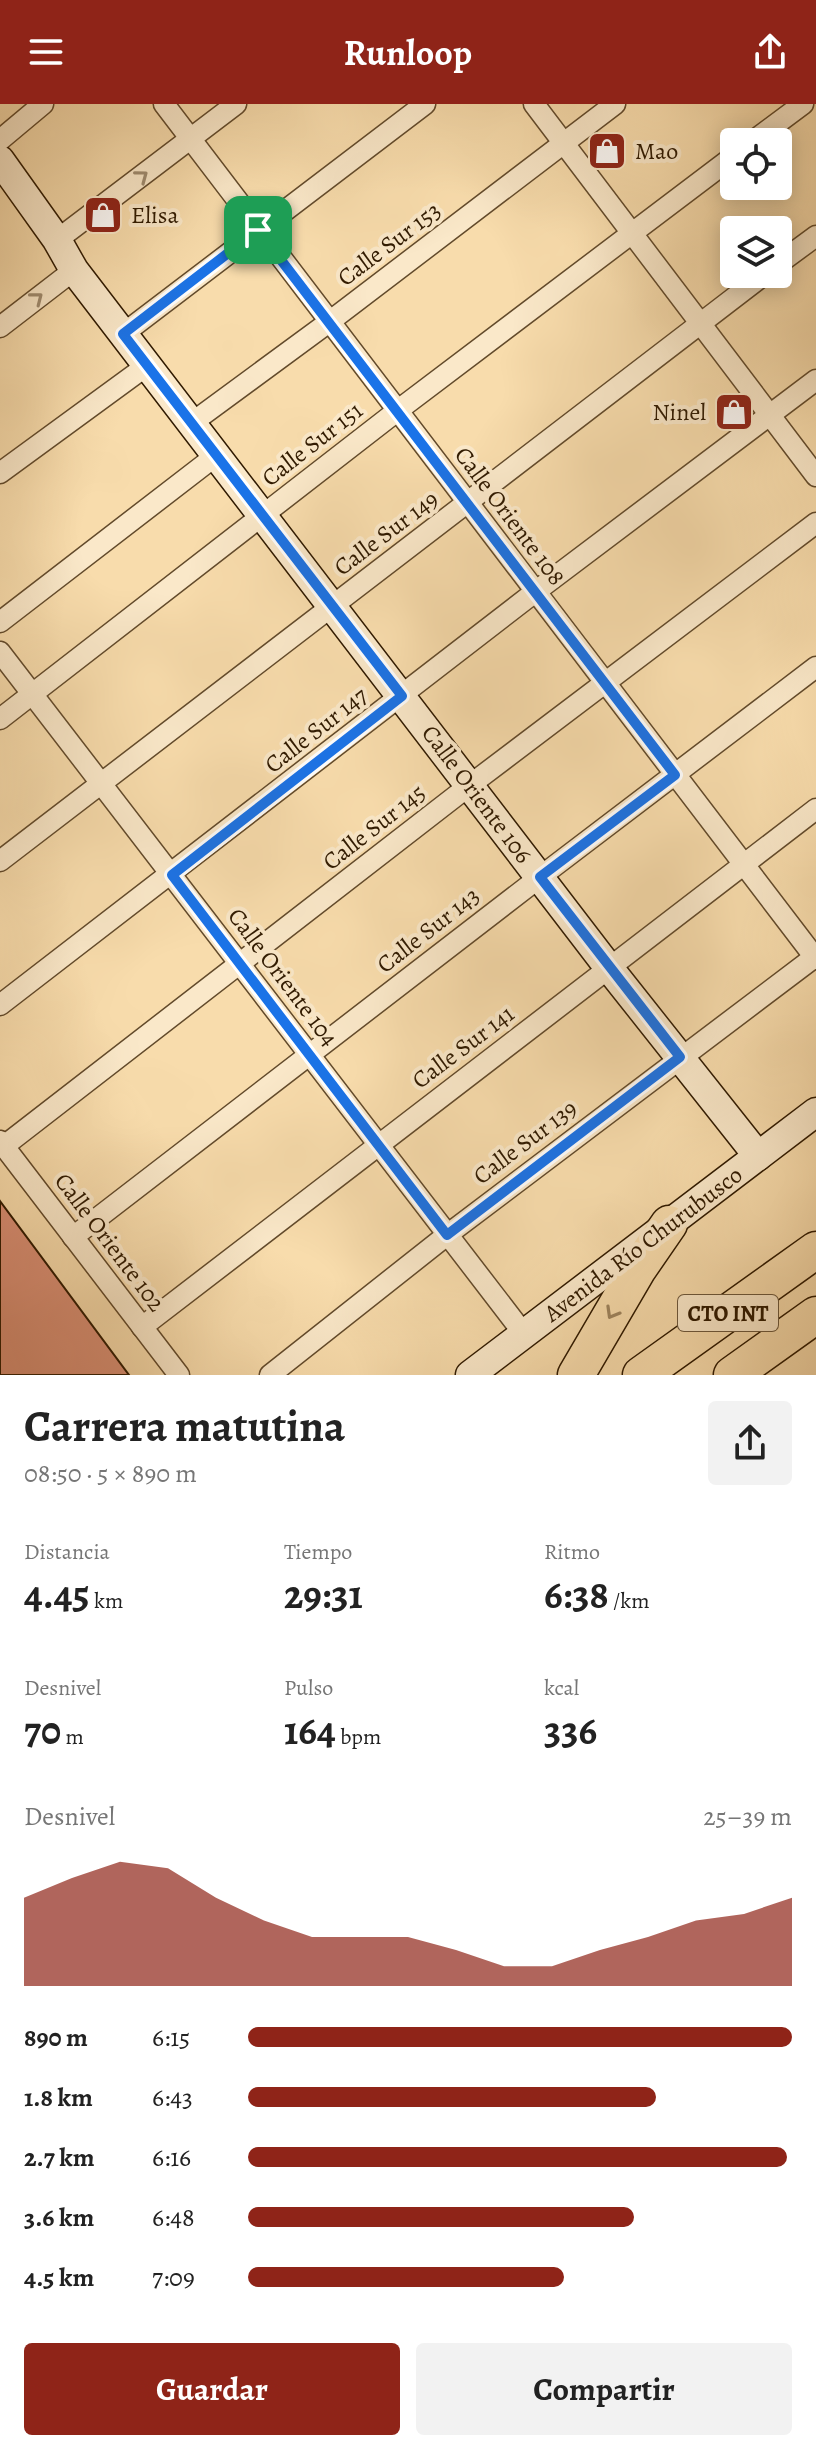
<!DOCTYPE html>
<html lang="es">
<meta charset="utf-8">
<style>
body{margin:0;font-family:Alegreya,serif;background:#f2f2f2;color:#222;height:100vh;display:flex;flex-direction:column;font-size:30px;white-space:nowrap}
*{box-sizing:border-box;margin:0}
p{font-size:26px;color:#767676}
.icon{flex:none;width:44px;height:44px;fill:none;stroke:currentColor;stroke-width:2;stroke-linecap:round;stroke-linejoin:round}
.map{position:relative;height:1271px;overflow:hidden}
.details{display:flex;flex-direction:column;background:#fff;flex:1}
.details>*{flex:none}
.fabs{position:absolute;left:720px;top:24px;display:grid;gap:16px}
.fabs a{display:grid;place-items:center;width:72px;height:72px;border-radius:8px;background:#fff;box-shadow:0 4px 20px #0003;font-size:40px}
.pin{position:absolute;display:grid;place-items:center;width:68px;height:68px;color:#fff;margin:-34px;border-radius:16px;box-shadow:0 4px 12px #0006}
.round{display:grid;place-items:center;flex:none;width:84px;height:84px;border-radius:8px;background:#f2f2f2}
.head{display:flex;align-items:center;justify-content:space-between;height:136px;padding:0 24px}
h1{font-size:44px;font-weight:600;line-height:60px}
.figures{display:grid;grid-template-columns:repeat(3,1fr);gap:12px;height:136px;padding:8px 24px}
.figures div{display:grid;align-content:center}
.figures b{font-size:40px;font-weight:600}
.figures small{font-size:22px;font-weight:400}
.figures p{font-size:22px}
.chart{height:224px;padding:16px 24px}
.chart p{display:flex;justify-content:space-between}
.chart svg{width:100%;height:144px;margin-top:8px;fill:#8f2418;opacity:.7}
.button{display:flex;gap:16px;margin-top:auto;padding:16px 24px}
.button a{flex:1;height:92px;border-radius:8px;background:#8f2418;color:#fff;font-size:32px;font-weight:600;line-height:92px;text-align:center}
.button a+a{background:#f2f2f2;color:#222}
ul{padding:0 24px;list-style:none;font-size:26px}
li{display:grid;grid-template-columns:128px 96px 1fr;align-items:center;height:60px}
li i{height:20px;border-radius:10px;background:#8f2418}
header{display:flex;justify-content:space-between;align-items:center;height:104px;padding:0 24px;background:#8f2418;color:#fff;font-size:36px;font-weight:600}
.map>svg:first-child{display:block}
.building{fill:#d98f75;stroke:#301a00;stroke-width:2}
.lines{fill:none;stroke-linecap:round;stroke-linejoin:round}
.street-casing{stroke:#624a2b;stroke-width:23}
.secondary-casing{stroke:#301a00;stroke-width:31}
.highway-casing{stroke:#301a00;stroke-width:39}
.street{stroke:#fae8c9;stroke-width:20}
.secondary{stroke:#fae8c9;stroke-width:28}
.highway{stroke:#f8dcac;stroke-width:36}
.oneway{stroke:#9f8b6f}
.oneway2{stroke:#9e855f}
.route-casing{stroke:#fff;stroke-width:16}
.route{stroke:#1a73e8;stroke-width:10}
.labels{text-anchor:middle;stroke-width:8;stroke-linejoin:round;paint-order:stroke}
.shield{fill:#fae8c9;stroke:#6d583c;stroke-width:2}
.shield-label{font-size:22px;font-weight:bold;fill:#301a00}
.poi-label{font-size:24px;fill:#301a00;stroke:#fae8c9;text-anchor:start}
.street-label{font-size:24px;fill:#301a00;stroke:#fae8c9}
</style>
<header><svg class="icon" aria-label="menu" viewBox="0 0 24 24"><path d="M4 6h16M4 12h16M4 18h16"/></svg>Runloop<svg class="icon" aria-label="share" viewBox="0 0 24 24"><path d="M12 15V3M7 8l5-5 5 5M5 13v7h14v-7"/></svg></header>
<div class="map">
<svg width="816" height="1271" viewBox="0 0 816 1271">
<rect width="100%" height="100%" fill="#f8dcac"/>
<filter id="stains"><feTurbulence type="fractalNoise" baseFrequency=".0025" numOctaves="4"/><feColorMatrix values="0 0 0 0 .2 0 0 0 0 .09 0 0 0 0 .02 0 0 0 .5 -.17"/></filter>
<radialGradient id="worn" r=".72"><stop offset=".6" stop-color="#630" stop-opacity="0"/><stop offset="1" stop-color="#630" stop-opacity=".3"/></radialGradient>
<path class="building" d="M0 1097 129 1271H0Z"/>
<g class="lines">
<defs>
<g id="street">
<path d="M164 0 816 855"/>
<path d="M534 0 816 372"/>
<path d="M0 36 43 0"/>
<path d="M752 38 803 0"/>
<path d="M57 136 236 0"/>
<path d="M778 160 816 132"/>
<path d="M0 223 74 166"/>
<path d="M123 230 425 0"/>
<path d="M193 318 329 218 615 0"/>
<path d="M0 369 149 260"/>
<path d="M0 518 218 350"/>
<path d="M0 548 524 1230"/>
<path d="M0 615 397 307 734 52"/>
<path d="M0 757 765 170"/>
<path d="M0 901 535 488 816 276"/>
<path d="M0 1037 179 1271"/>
<path d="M4 1042 470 681 816 419"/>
<path d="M73 1133 540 773 816 563"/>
<path d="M142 1223 816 705"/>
<path d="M270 1271 447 1131 816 852"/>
</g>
<g id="secondary">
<path d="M0 56 57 136 74 166 609 864 758 1052"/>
<path d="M470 1271 816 1008"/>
</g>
<g id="highway">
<path d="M576 1271 638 1165 669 1120"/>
<path d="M641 1271 816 1146"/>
<path d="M732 1271 816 1211"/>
</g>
</defs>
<use href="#street" class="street-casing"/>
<use href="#secondary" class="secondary-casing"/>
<use href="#highway" class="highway-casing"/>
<use href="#street" class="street"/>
<use href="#secondary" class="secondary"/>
<use href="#highway" class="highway"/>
</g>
<defs><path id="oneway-chevron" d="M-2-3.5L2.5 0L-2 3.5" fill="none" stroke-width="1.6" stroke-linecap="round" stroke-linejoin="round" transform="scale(2)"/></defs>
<g class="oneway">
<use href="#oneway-chevron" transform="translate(142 72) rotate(-37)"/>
<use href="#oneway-chevron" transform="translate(37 194) rotate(-38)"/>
</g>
<use class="oneway2" href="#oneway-chevron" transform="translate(612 1209) rotate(120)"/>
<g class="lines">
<defs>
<path id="route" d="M258 126 675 671 540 773 680 953 447 1131 172 771 402 592 123 230Z"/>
</defs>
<use href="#route" class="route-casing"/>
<use href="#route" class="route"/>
</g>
<defs>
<symbol id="shop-square" viewBox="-11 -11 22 22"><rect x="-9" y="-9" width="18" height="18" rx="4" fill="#8f2418" stroke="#fae8c9"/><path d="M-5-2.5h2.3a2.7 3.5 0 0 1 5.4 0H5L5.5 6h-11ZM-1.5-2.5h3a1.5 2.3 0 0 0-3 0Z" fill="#fff"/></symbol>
</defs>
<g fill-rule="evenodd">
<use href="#shop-square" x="585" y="25" width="44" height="44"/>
<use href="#shop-square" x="81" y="89" width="44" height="44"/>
<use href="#shop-square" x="712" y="286" width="44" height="44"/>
</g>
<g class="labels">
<rect class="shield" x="678" y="1191" width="100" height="36" rx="6"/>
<g class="shield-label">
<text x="728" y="1217">CTO INT</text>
</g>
<g class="poi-label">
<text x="635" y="55">Mao</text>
<text x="131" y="119">Elisa</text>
<text x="706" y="316" text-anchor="end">Ninel</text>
</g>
<g class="street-label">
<text transform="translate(389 140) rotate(-37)" y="8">Calle Sur 153</text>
<text transform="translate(312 340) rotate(-38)" y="8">Calle Sur 151</text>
<text transform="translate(510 412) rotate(53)" y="8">Calle Oriente 108</text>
<text transform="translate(386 429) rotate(-37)" y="8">Calle Sur 149</text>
<text transform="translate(316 626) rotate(-38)" y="8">Calle Sur 147</text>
<text transform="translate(477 690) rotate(53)" y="8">Calle Oriente 106</text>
<text transform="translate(374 723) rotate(-38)" y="8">Calle Sur 145</text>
<text transform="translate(428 826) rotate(-38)" y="8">Calle Sur 143</text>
<text transform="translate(283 873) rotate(53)" y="8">Calle Oriente 104</text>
<text transform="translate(463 943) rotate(-37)" y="8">Calle Sur 141</text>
<text transform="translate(525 1038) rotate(-37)" y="8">Calle Sur 139</text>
<text transform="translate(110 1138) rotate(53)" y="8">Calle Oriente 102</text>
<text transform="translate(643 1140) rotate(-37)" y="8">Avenida Río Churubusco</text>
</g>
</g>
<rect width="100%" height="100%" filter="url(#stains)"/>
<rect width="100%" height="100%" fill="url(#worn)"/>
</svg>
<div class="fabs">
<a><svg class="icon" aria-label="locate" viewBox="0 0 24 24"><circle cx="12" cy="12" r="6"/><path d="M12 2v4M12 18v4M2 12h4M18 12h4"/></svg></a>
<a><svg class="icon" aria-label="layers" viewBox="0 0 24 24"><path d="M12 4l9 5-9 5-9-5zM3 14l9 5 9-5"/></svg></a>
</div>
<div class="pin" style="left:258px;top:126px;background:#1e9e55"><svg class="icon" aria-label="arrive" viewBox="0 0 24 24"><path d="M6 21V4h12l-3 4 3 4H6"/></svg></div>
</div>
<section class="details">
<div class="head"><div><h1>Carrera matutina</h1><p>08:50 · 5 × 890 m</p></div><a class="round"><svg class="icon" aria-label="share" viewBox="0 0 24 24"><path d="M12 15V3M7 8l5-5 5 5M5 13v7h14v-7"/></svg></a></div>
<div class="figures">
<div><p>Distancia</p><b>4.45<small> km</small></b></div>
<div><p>Tiempo</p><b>29:31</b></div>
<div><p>Ritmo</p><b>6:38<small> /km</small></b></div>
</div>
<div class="figures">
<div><p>Desnivel</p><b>70<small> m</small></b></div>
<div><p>Pulso</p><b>164<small> bpm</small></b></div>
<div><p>kcal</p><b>336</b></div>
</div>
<div class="chart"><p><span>Desnivel</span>25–39 m</p>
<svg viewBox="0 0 160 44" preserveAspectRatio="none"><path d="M0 44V17L10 11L20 6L30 8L40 17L50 24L60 29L70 29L80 29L90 33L100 38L110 38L120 33L130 29L140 24L150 22L160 17V44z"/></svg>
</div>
<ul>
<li><b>890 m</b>6:15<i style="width:100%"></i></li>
<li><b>1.8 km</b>6:43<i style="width:75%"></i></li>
<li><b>2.7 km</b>6:16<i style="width:99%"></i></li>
<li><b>3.6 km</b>6:48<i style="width:71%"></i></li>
<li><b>4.5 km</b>7:09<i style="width:58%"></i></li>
</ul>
<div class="button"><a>Guardar</a><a>Compartir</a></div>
</section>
